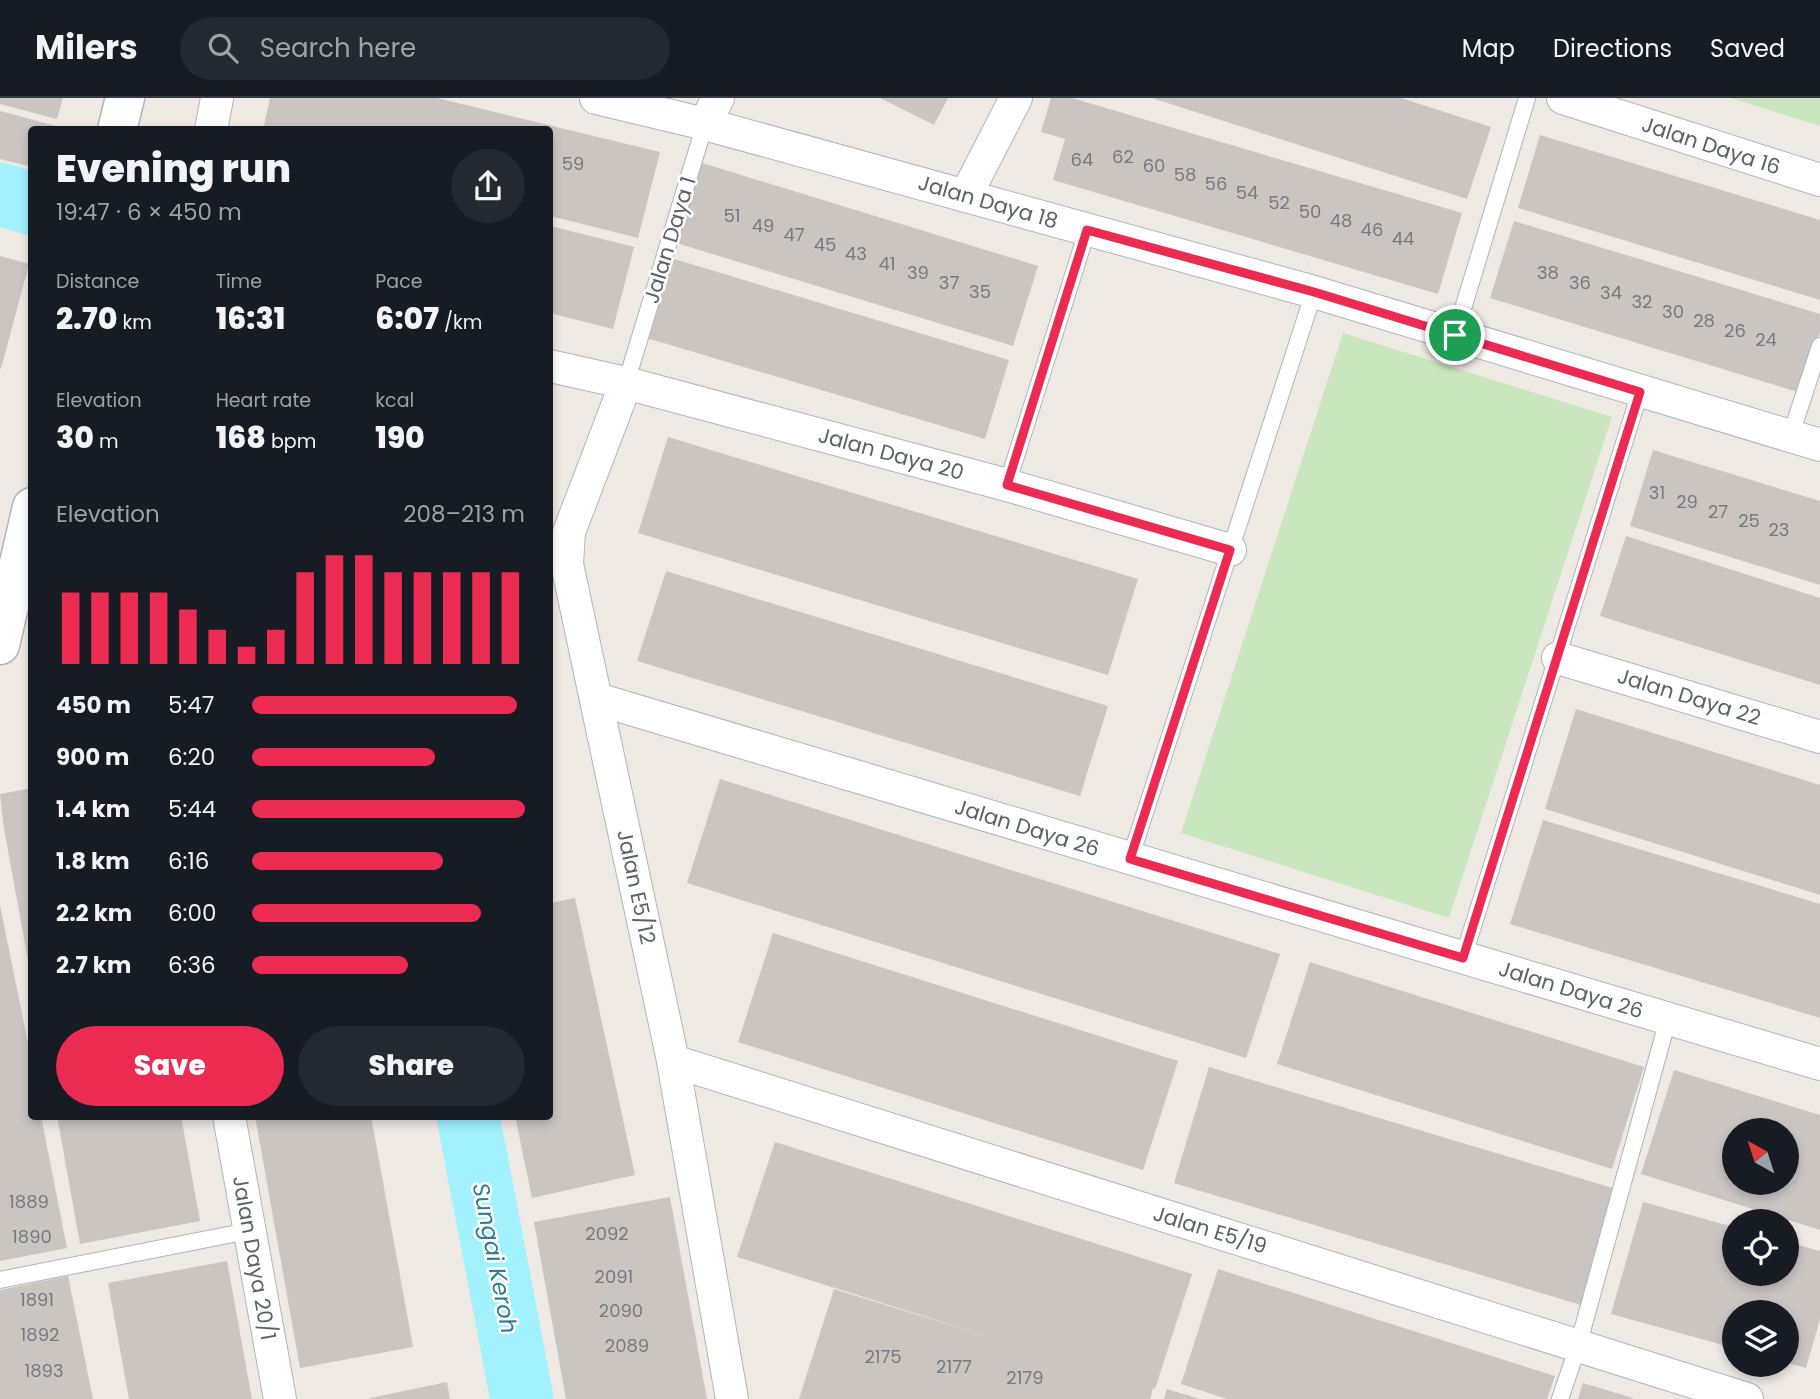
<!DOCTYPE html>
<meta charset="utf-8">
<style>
body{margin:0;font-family:Poppins,sans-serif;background:#242831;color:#f1f3f6;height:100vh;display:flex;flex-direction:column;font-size:26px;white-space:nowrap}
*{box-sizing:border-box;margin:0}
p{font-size:23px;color:#9ea1a6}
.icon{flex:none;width:38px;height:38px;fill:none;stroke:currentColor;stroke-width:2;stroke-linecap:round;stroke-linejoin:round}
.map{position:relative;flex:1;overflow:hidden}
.side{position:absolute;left:28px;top:28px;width:525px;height:994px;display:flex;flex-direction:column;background:#171b24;border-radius:7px;box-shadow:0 4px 10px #0003}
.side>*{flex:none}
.needle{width:46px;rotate:321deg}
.tools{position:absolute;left:1722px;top:1020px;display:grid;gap:14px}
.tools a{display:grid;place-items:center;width:77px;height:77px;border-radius:50%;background:#171b24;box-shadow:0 4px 10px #0003;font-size:35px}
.pin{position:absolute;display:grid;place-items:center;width:60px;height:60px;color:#fff;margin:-30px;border:4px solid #fff;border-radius:50%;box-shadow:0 2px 7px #0007}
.round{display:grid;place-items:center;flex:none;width:74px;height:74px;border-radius:37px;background:#242831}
.overview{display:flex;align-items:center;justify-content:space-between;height:119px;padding:0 28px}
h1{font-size:38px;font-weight:800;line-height:52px}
.stats{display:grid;grid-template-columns:repeat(3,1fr);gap:10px;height:119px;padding:7px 28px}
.stats div{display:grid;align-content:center}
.stats b{font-size:30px;font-weight:800}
.stats small{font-size:19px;font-weight:400}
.stats p{font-size:19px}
.chart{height:196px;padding:14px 28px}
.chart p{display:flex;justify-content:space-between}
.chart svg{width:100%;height:126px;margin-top:7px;stroke:#ec2b53;stroke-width:6}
.primary-button{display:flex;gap:14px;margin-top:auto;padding:14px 28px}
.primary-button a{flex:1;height:80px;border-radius:42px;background:#ec2b53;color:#fff;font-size:28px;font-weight:800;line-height:80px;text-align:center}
.primary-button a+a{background:#242831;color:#f1f3f6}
ul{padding:0 28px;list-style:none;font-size:23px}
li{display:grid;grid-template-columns:112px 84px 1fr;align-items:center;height:52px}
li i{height:18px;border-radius:9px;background:#ec2b53}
header{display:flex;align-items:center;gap:42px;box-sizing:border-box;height:98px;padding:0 35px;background:#171b24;border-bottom:2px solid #363941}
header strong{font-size:33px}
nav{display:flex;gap:38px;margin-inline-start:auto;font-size:24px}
.search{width:490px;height:63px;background:#242831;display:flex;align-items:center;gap:18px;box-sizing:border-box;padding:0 24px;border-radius:38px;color:#9ea1a6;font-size:26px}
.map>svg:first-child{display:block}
.green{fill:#cae6bf}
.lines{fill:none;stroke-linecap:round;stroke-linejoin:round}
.river{stroke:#a2f1ff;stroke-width:63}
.building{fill:#cbc5c2;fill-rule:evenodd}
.service-casing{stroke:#b1b6b9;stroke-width:18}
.minor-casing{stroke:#b1b6b9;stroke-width:34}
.tertiary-casing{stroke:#b1b6b9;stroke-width:41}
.service{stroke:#fff;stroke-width:16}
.minor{stroke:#fff;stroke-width:32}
.tertiary{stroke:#fff;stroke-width:38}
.route-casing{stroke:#fff;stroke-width:14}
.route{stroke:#ec2b53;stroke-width:9}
.labels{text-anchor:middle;stroke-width:5;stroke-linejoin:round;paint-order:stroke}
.number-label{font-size:18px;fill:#777b7c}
.street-label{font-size:21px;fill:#5b6264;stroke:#fff}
.water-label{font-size:23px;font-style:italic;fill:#337a8f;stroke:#fff}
</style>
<header>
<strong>Milers</strong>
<div class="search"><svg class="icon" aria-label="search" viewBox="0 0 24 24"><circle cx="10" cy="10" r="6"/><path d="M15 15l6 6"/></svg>Search here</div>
<nav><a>Map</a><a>Directions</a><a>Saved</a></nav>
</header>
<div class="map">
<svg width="1820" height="1301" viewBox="0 0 1820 1301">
<rect width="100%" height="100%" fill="#eee9e3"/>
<g class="green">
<path d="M1731 0H1820V28Z"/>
<path d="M1343 235 1612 319 1449 820 1181 735Z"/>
</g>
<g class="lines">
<g class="river">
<path d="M0 96 32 106"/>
<path d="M468 1018 522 1301"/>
</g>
</g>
<g class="building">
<path d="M0 0H63L57 21 0 6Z"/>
<path d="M270 0H437L660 54 638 140 550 118V32H263Z"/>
<path d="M880 0H948L934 27Z"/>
<path d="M1051 0H1072L1462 115 1438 196 1053 82 1065 41 1041 34Z"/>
<path d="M1152 0H1401L1491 29 1467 101Z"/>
<path d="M0 13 60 29 59 32H32V69L0 61Z"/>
<path d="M1540 37 1820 122V202L1518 110Z"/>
<path d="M699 64 1038 168 1013 248 673 144Z"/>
<path d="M1514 123 1820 216V234L1801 295 1490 200Z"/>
<path d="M550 128 634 149 613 231 550 215Z"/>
<path d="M0 158 29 166 1 271 0 270Z"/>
<path d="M671 160 1009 262 985 341 647 240Z"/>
<path d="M668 339 1138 481 1108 577 638 435Z"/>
<path d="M1653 352 1820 403V487L1630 428Z"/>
<path d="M1626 438 1820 500V587L1600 518Z"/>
<path d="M666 473 1108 608 1080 698 637 563Z"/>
<path d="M1576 611 1820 687V797L1545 711Z"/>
<path d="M720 681 1280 856 1246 960 687 785Z"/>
<path d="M32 690V873H30L4 731 0 696Z"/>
<path d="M1543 722 1820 806V920L1510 826Z"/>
<path d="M575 800 635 1077 532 1100 515 1018H550V805Z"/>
<path d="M0 807 32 965V1018H41L67 1150 0 1163Z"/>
<path d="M773 835 1178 963 1143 1072 738 944Z"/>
<path d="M1310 864 1644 969 1612 1071 1277 966Z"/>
<path d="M1209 969 1616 1091 1581 1207 1174 1085Z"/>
<path d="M1674 972 1820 1017V1132L1641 1076ZM1734 1032H1787V1085H1734Z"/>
<path d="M57 1018H181L200 1123 80 1146Z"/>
<path d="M255 1018H371L413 1249 300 1270Z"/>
<path d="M775 1044 1192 1176 1155 1291 1153 1290 1150 1301H799L834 1191 993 1240 737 1159Z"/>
<path d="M670 1099 707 1301H566L534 1124Z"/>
<path d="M1643 1104 1734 1129V1176H1787V1144L1820 1153V1221L1806 1270 1787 1265V1214H1734V1250L1611 1216Z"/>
<path d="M227 1163 252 1301H129L108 1185Z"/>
<path d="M1218 1171 1555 1278 1547 1301H1227L1181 1286Z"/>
<path d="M68 1178 93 1301H0V1192Z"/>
<path d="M447 1284 450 1301H370V1300Z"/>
<path d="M1583 1285 1633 1300 1632 1301H1578Z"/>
<path d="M1167 1291 1197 1300V1301H1164Z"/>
</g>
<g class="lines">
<defs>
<g id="service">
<path d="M1455 237 1527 0"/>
<path d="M626 285 705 26"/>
<path d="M1790 339 1820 248"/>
<path d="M1007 387 1087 133"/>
<path d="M1130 761 1314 194"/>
<path d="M1463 860 1640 294"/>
<path d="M0 1182 248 1133"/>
<path d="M1560 1301 1578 1248 1668 921"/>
</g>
<g id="minor">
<path d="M596 0 705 26 1314 194 1820 347"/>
<path d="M1563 0 1820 82"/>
<path d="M705 26 718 0"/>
<path d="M211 32 217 0"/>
<path d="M966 97 1016 0"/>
<path d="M550 268 626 285 1007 387 1230 452"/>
<path d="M626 285 569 434 567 466 673 963 732 1301"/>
<path d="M1558 560 1820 639"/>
<path d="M597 601 1820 966"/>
<path d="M673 963 1747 1301"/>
<path d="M229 1018 280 1301"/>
</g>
<g id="tertiary">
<path d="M117 32 125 0"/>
<path d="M0 547 32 409"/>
</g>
</defs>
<use href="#service" class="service-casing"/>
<use href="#minor" class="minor-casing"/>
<use href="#tertiary" class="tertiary-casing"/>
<use href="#service" class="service"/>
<use href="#minor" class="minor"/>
<use href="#tertiary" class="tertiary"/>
</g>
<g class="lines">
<defs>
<path id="route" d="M1087 132 1314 194 1640 294 1463 860 1130 761 1230 452 1007 387Z"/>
</defs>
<use href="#route" class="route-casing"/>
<use href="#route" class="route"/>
</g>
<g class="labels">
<g class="number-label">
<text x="1123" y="65">62</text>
<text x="1082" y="68">64</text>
<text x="573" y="72">59</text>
<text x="1154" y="74">60</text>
<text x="1185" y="83">58</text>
<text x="1216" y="92">56</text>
<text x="1247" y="101">54</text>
<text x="1279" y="111">52</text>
<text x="1310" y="120">50</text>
<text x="732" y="124">51</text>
<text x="1341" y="129">48</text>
<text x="763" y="134">49</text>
<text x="1372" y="138">46</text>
<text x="794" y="143">47</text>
<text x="1403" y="147">44</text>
<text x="825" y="153">45</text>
<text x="856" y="162">43</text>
<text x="887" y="172">41</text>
<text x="918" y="181">39</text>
<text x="1548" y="181">38</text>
<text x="949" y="191">37</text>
<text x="1580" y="191">36</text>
<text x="980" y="200">35</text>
<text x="1611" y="201">34</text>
<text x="1642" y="210">32</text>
<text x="1673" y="220">30</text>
<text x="1704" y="229">28</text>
<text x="1735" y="239">26</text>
<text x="1766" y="248">24</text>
<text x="1657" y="401">31</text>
<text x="1687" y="410">29</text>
<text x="1718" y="420">27</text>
<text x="1749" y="429">25</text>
<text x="1779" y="438">23</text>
<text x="29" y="1110">1889</text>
<text x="607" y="1142">2092</text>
<text x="32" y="1145">1890</text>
<text x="614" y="1185">2091</text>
<text x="37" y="1208">1891</text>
<text x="621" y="1219">2090</text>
<text x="40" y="1243">1892</text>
<text x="627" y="1254">2089</text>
<text x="883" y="1265">2175</text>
<text x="954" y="1275">2177</text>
<text x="44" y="1279">1893</text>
<text x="1025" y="1286">2179</text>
</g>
<g class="street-label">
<text transform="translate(1711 48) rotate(18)" y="7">Jalan Daya 16</text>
<text transform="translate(988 104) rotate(16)" y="7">Jalan Daya 18</text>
<text transform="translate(670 142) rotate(-73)" y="7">Jalan Daya 1</text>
<text transform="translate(891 356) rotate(15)" y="7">Jalan Daya 20</text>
<text transform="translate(1689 599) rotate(17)" y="7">Jalan Daya 22</text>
<text transform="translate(1027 730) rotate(17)" y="7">Jalan Daya 26</text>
<text transform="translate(636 789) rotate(78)" y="7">Jalan E5/12</text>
<text transform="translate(1571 892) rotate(17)" y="7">Jalan Daya 26</text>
<text transform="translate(1210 1132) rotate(17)" y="7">Jalan E5/19</text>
<text transform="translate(254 1160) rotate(80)" y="7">Jalan Daya 20/1</text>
</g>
<g class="water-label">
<text transform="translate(495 1160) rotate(79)" y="8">Sungai Keroh</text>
</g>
</g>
</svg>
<div class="tools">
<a><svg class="needle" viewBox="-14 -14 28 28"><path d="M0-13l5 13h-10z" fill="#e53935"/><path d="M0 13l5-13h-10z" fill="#9ea1a6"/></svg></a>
<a><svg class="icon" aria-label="locate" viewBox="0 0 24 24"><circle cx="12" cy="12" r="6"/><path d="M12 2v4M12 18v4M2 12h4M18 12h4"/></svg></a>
<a><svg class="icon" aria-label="layers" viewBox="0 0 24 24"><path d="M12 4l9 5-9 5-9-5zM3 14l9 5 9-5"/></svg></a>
</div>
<div class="pin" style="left:1455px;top:237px;background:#1e9e55"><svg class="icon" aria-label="arrive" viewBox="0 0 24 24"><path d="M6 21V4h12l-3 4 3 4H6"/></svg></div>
<section class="side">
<div class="overview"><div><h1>Evening run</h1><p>19:47 · 6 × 450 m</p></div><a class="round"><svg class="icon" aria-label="share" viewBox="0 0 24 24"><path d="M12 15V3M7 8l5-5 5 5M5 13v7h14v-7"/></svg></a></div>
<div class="stats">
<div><p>Distance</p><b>2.70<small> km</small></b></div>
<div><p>Time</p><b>16:31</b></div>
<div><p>Pace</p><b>6:07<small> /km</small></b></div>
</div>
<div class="stats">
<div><p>Elevation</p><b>30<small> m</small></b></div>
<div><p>Heart rate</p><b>168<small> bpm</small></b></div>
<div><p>kcal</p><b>190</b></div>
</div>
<div class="chart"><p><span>Elevation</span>208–213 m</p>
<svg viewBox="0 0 160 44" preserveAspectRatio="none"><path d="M5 44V19M15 44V19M25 44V19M35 44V19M45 44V25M55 44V32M65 44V38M75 44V32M85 44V12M95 44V6M105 44V6M115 44V12M125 44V12M135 44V12M145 44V12M155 44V12"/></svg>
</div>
<ul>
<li><b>450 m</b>5:47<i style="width:97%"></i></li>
<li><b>900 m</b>6:20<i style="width:67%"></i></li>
<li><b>1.4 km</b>5:44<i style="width:100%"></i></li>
<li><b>1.8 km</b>6:16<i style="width:70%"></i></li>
<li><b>2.2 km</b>6:00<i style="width:84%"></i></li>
<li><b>2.7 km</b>6:36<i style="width:57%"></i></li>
</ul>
<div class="primary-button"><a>Save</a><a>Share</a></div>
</section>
</div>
